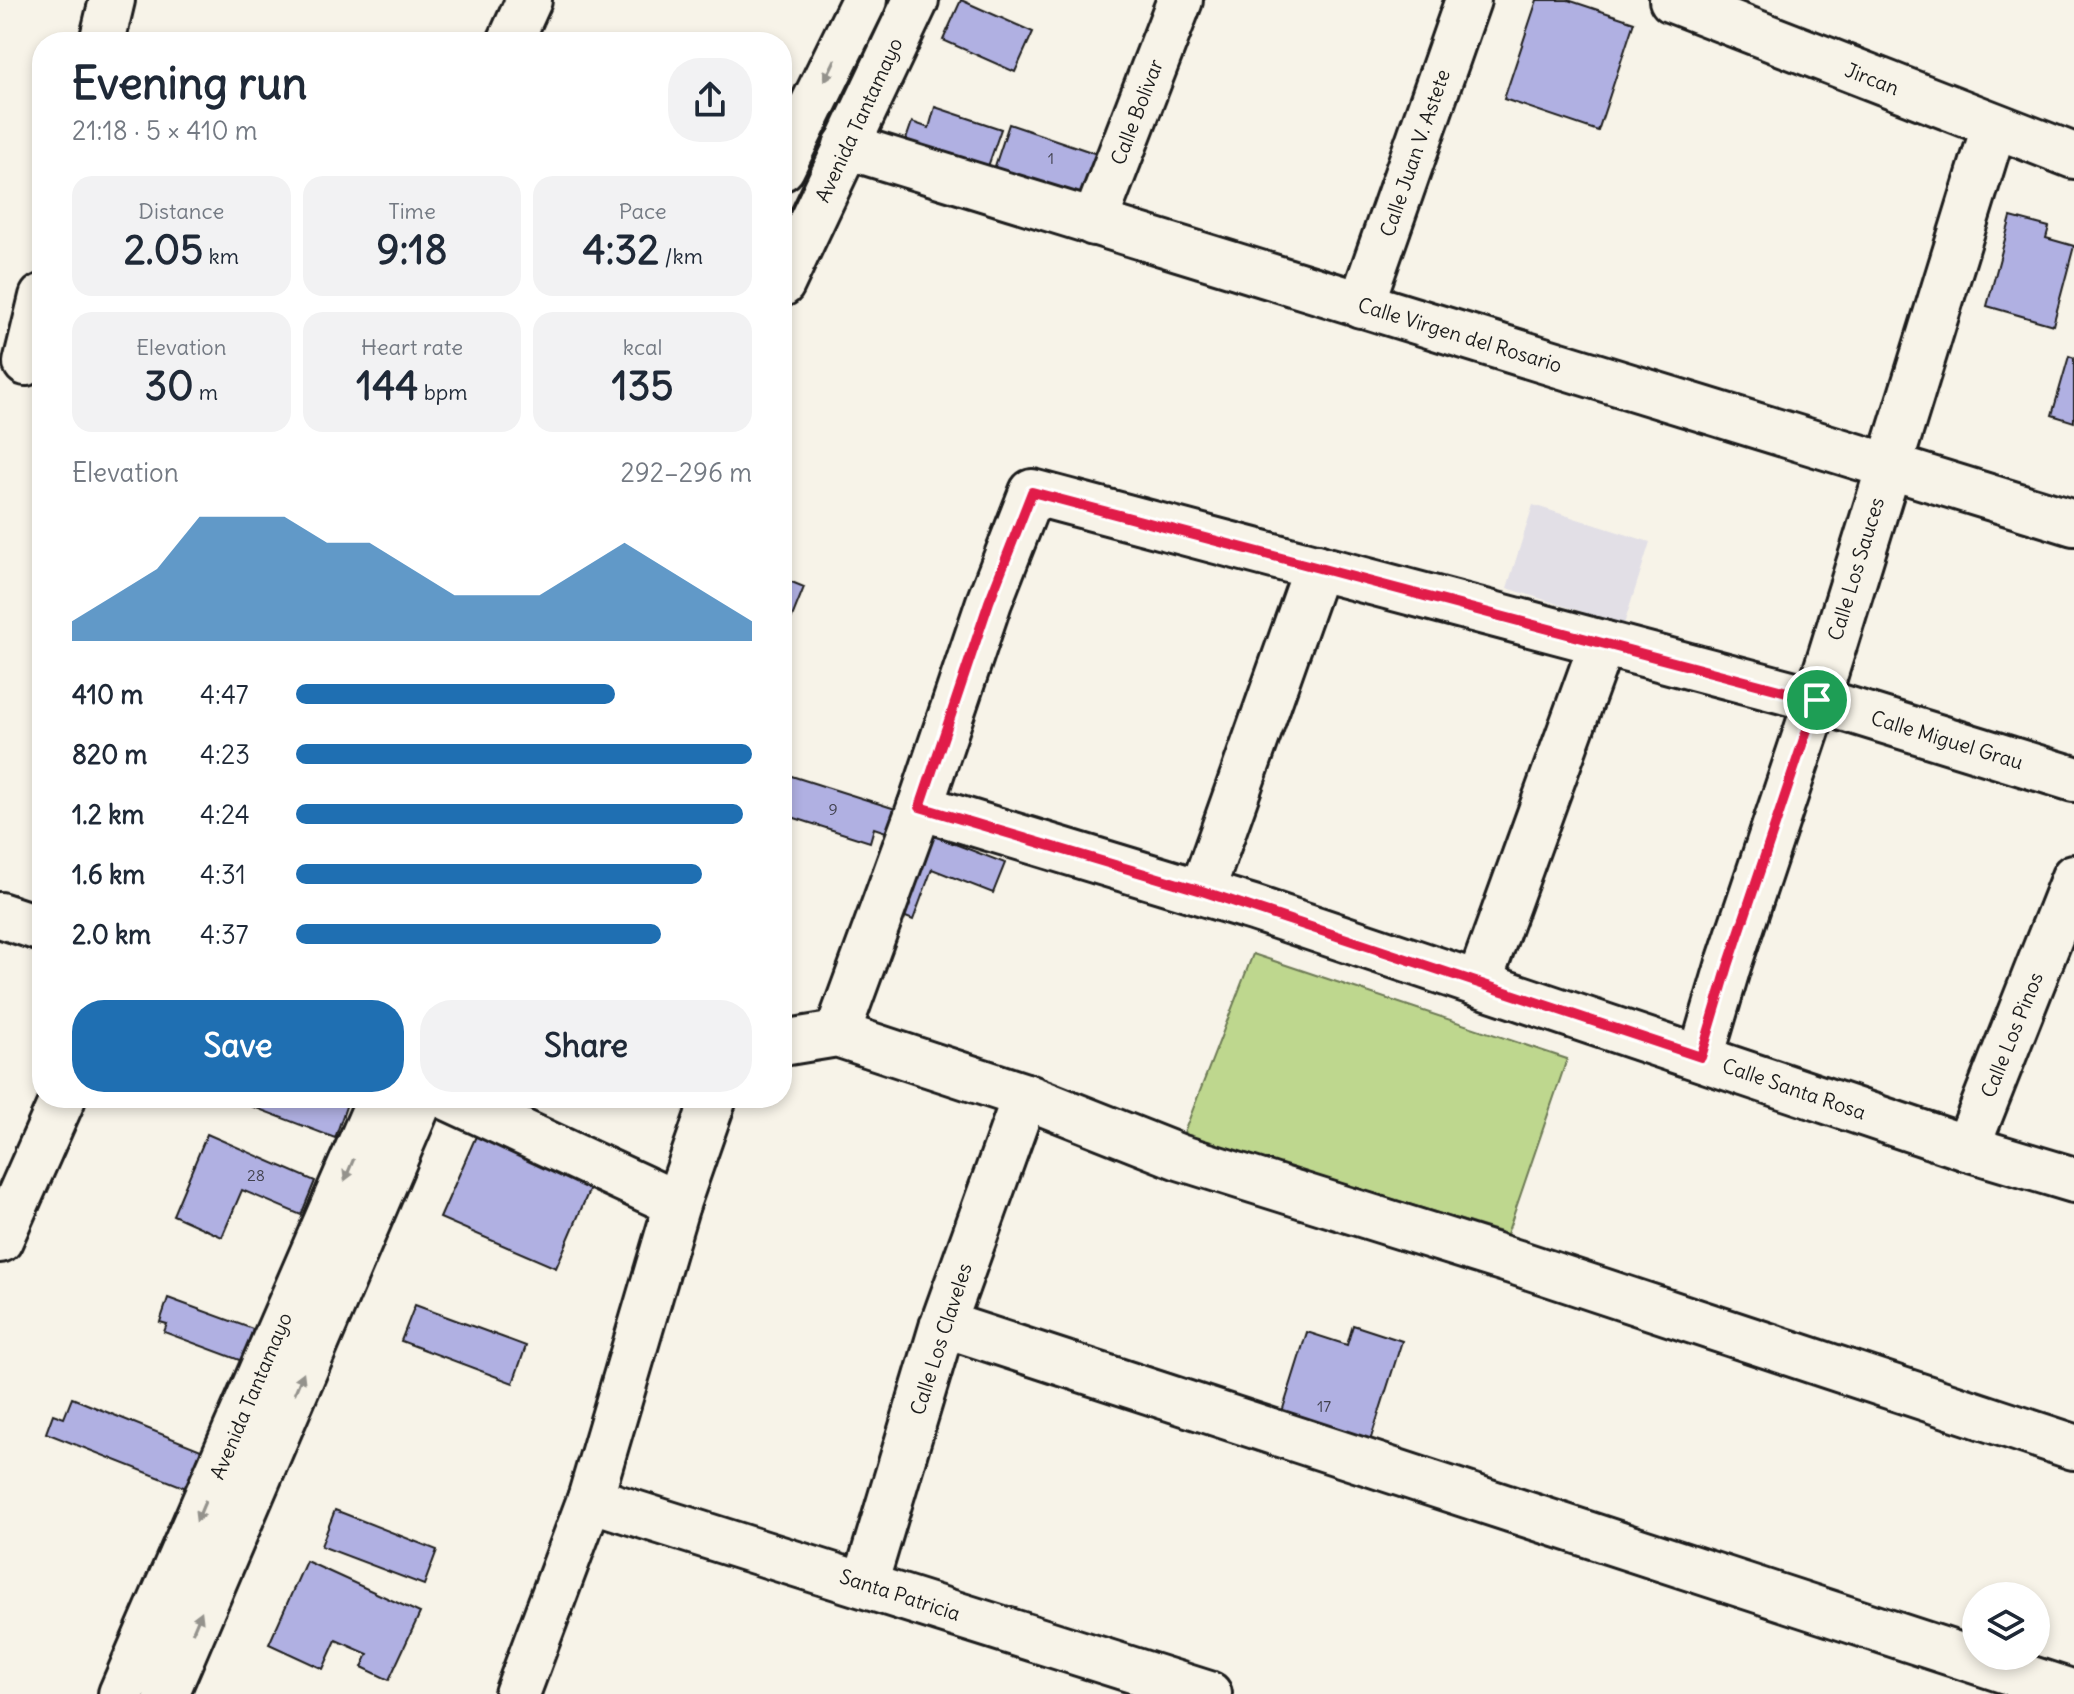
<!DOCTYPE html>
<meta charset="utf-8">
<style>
body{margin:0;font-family:Delius,sans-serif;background:#f2f2f3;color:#1f2937;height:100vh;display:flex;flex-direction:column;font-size:30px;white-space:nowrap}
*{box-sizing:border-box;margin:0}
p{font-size:26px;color:#747a83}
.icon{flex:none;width:44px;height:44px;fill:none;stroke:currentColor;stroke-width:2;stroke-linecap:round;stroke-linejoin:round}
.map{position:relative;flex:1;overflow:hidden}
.sheet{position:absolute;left:32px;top:32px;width:760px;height:1076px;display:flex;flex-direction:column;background:#fff;border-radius:32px;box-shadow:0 4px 12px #0003}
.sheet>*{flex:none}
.controls{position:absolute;left:1962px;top:1582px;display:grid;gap:16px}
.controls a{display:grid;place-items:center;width:88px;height:88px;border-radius:50%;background:#fff;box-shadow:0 4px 12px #0003;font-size:40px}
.pin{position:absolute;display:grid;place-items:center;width:68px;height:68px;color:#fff;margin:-34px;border:4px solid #fff;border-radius:50%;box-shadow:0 2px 8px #0007}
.round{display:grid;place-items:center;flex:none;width:84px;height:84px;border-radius:32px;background:#f2f2f3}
.headline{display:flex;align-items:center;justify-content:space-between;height:136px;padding:0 40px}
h1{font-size:44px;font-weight:700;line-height:60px}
.stats{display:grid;grid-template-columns:repeat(3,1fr);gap:12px;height:136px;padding:8px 40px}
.stats div{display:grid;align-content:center;border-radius:20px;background:#f2f2f3;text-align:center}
.stats b{font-size:40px;font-weight:700}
.stats small{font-size:22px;font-weight:400}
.stats p{font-size:22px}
.chart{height:224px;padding:16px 40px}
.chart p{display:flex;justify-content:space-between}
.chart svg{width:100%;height:144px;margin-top:8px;fill:#1f6fb2;opacity:.7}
.primary-button{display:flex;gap:16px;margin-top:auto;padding:16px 40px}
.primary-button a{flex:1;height:92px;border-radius:32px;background:#1f6fb2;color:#fff;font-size:32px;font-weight:700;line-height:92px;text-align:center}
.primary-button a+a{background:#f2f2f3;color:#1f2937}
ul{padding:0 40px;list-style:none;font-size:26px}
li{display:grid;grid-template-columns:128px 96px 1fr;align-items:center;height:60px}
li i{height:20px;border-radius:10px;background:#1f6fb2}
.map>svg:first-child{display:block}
.built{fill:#e2dfe6}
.green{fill:#bed78e;stroke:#6d7a55;stroke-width:2}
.building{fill:#b0b0e2;stroke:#1c1c1c;stroke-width:2}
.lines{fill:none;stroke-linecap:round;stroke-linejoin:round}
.minor-casing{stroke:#1c1c1c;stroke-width:50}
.minor{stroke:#f7f3e8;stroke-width:44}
.oneway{fill:#94928c}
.route-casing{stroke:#fff;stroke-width:16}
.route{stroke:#e11d48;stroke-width:10}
.labels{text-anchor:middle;stroke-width:8;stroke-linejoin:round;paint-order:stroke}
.number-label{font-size:16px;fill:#41414e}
.street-label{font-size:20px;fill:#1c1c1c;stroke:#f7f3e8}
</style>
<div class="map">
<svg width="2074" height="1694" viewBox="0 0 2074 1694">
<rect width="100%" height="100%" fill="#f7f3e8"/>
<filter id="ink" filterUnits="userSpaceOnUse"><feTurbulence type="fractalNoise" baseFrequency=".0125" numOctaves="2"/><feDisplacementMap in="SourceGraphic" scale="16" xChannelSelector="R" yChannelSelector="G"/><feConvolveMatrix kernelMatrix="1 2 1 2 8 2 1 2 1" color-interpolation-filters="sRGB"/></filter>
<g filter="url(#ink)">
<path class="built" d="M1533 505 1650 542 1620 637 1596 628 1599 617 1507 588Z"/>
<path class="green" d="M1253 954 1567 1059 1507 1234 1183 1135Z"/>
<g class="building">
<path d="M961 0 1033 32 1015 72 943 40Z"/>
<path d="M1537 0H1568L1634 22 1598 131 1504 99Z"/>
<path d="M935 107 1001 129 984 178 901 154 912 122 929 128Z"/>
<path d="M1009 124 1100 155 1084 203 993 172Z"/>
<path d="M2011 217 2049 227 2046 238 2074 246 2053 325 1987 306Z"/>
<path d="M2069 356 2074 358V422L2052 415Z"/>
<path d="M782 578 804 587 782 642Z"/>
<path d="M782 773 905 812 898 836 874 828 870 842 782 814Z"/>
<path d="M934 836 1005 863 993 893 932 869 913 920 898 914 926 840Z"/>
<path d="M230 1098H349L335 1138Z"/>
<path d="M207 1134 315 1181 301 1215 242 1190 222 1237 173 1215Z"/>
<path d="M476 1136 591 1186 556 1268 440 1218Z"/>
<path d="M168 1298 253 1329 242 1361 164 1332 167 1324 160 1322Z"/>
<path d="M415 1305 526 1346 513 1383 401 1341Z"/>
<path d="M1353 1325 1402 1341 1369 1444 1281 1415 1307 1332 1347 1345Z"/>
<path d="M72 1398 201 1450 186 1488 46 1433 53 1414 64 1418Z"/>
<path d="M335 1510 437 1550 424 1585 321 1546Z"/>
<path d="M306 1561 420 1613 389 1680 362 1667 368 1654 336 1640 323 1669 269 1644Z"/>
</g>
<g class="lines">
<defs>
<g id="minor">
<path d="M1672 0 2074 156"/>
<path d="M102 42 112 0"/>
<path d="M510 42 529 0"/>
<path d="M846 146 2074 523"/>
<path d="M782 168 864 0"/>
<path d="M1094 223 1180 0"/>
<path d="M782 284 916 0"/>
<path d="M1361 305 1468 0"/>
<path d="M26 363 42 297"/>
<path d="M920 807 1253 908 1967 1148 2074 1180"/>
<path d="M1202 891 1317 567"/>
<path d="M0 915 42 929"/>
<path d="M1479 982 1602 643"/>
<path d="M837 1034 920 807 989 602 1032 492 1817 700 2074 779"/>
<path d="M782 1043 837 1034 1025 1096 1179 1157 1518 1263 2074 1447"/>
<path d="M1701 1057 1728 966 1817 700 1994 127"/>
<path d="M449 1098 677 1204"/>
<path d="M1967 1148 2074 877"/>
<path d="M0 1240 63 1098"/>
<path d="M943 1324 2074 1693"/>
<path d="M590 1499 1209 1694"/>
<path d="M865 1584 943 1324 1025 1096"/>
<path d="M121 1694 380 1098"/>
<path d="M166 1694 421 1098"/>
<path d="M517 1694 590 1499 677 1204 714 1098"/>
</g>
</defs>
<use href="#minor" class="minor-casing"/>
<use href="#minor" class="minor"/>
</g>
<defs><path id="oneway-solid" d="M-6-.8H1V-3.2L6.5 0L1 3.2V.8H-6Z" transform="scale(2)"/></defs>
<g class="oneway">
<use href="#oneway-solid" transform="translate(830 70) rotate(116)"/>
<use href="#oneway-solid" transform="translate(349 1170) rotate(113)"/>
<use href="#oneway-solid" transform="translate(299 1383) rotate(-67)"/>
<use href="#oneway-solid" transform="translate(201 1511) rotate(113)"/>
<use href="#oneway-solid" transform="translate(197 1622) rotate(-67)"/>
</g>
</g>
<g class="lines" filter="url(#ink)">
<defs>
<path id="route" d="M1032 492 1817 700 1728 966 1701 1057 1202 891 920 807 989 602Z"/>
</defs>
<use href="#route" class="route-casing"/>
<use href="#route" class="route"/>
</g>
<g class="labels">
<g class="number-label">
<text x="1051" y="164">1</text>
<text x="833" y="815">9</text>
<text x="256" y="1181">28</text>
<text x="1324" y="1412">17</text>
</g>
<g class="street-label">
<text transform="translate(1872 79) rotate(21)" y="7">Jircan</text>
<text transform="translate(1137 112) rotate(-69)" y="7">Calle Bolivar</text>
<text transform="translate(859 120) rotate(-65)" y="7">Avenida Tantamayo</text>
<text transform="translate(1415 153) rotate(-71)" y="7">Calle Juan V. Astete</text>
<text transform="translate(1460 335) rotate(17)" y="7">Calle Virgen del Rosario</text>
<text transform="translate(1856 569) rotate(-73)" y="7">Calle Los Sauces</text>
<text transform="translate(1947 740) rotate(17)" y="7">Calle Miguel Grau</text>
<text transform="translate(2012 1035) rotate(-68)" y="7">Calle Los Pinos</text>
<text transform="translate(1794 1089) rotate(19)" y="7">Calle Santa Rosa</text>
<text transform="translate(941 1339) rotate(-72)" y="7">Calle Los Claveles</text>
<text transform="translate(251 1396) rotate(-67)" y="7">Avenida Tantamayo</text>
<text transform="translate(900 1595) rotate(18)" y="7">Santa Patricia</text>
</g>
</g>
</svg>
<div class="controls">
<a><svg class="icon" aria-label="layers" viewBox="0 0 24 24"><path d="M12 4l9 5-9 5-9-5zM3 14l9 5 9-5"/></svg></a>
</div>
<div class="pin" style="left:1817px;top:700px;background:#1e9e55"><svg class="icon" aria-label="arrive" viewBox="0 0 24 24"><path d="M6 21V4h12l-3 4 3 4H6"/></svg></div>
<section class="sheet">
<div class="headline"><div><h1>Evening run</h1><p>21:18 · 5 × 410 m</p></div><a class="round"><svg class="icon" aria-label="share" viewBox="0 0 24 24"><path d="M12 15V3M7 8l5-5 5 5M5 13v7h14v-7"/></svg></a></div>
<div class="stats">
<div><p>Distance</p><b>2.05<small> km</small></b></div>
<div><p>Time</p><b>9:18</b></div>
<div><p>Pace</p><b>4:32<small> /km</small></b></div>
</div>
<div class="stats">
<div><p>Elevation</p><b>30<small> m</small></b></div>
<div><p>Heart rate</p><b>144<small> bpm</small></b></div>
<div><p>kcal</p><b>135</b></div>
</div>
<div class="chart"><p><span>Elevation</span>292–296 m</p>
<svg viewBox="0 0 160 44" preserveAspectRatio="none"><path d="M0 44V38L10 30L20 22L30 6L40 6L50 6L60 14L70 14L80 22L90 30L100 30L110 30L120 22L130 14L140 22L150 30L160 38V44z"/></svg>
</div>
<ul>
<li><b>410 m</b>4:47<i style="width:70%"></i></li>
<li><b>820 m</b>4:23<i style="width:100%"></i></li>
<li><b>1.2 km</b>4:24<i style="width:98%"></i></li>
<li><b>1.6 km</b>4:31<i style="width:89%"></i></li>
<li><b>2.0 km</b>4:37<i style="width:80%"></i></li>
</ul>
<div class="primary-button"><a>Save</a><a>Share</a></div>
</section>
</div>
